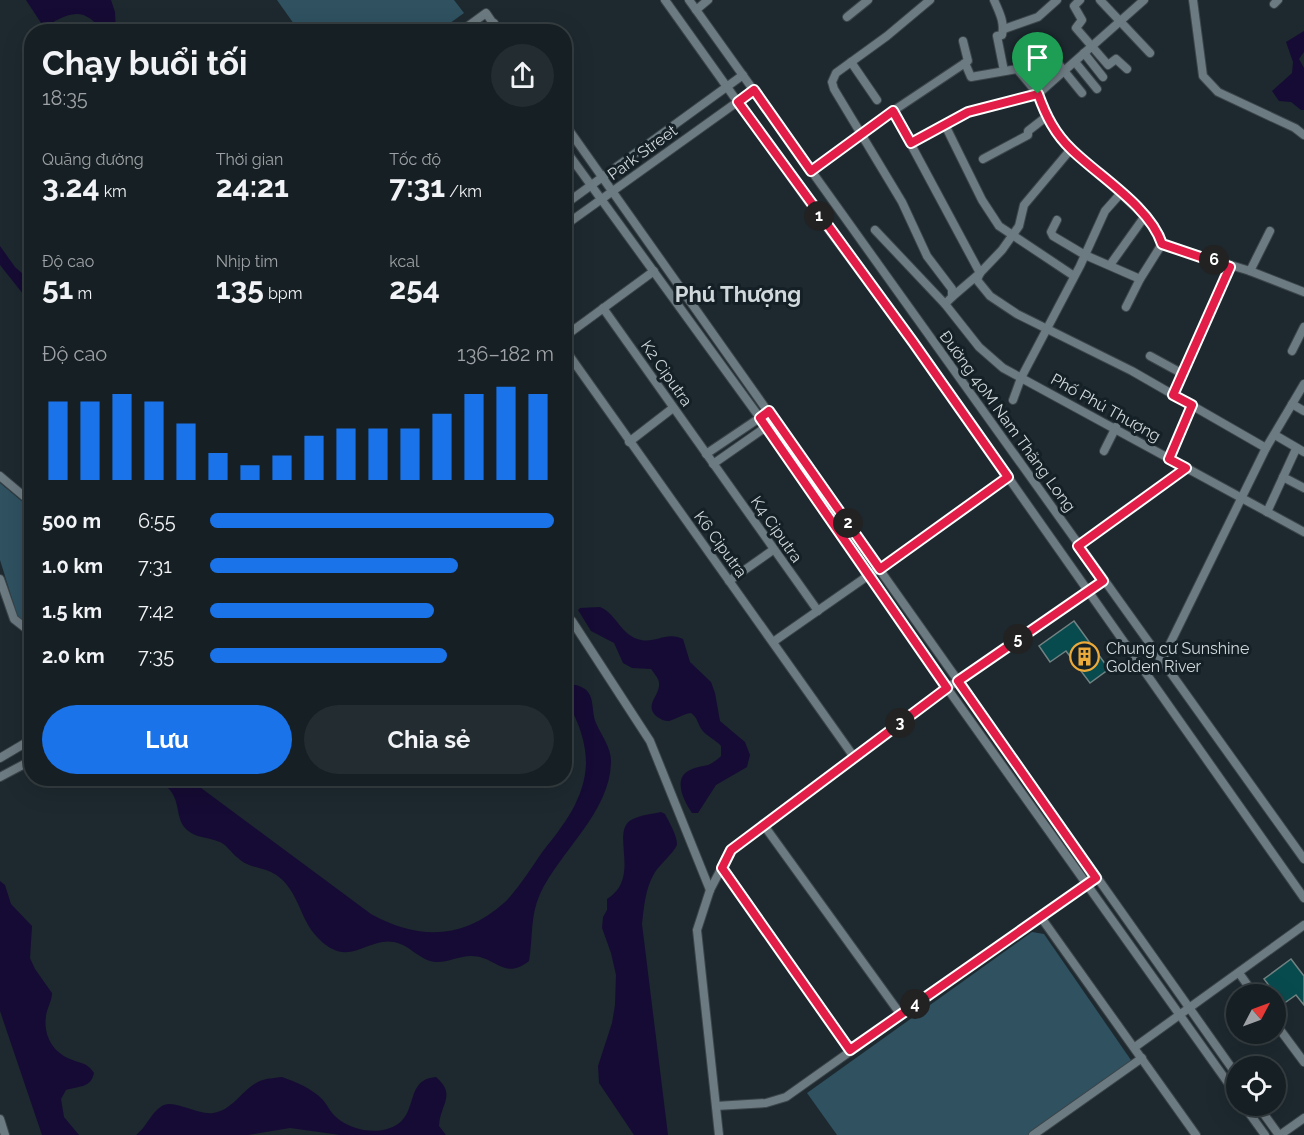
<!DOCTYPE html>
<html lang="vi">
<meta charset="utf-8">
<style>
body{margin:0;font-family:Raleway,sans-serif;background:#232c30;color:#f1f3f6;height:100vh;display:flex;flex-direction:column;font-size:22px;white-space:nowrap}
*{box-sizing:border-box;margin:0}
p{font-size:20px;color:#9ea2a6}
.icon{flex:none;width:33px;height:33px;fill:none;stroke:currentColor;stroke-width:2;stroke-linecap:round;stroke-linejoin:round}
.map{position:relative;flex:1;overflow:hidden}
.details{position:absolute;left:24px;top:24px;width:548px;height:762px;display:flex;flex-direction:column;background:#161f23;border-radius:24px;box-shadow:0 6px 24px #0002,0 0 0 2px #353d41}
.details>*{flex:none}
.needle{width:39px;rotate:49deg}
.controls{position:absolute;left:1226px;top:984px;display:grid;gap:12px}
.controls a{display:grid;place-items:center;width:60px;height:60px;border-radius:50%;background:#161f23;box-shadow:0 6px 24px #0002,0 0 0 2px #353d41;font-size:30px}
.pin{position:absolute;display:grid;place-items:center;width:51px;height:51px;color:#fff;margin:-62px -26px;border-radius:50% 50% 50% 0;rotate:-45deg;box-shadow:0 0 6px #0007}
.pin .icon{rotate:45deg}
.km{position:absolute;width:30px;height:30px;margin:-15px;border-radius:50%;background:#222;color:#fff;font-size:16px;line-height:30px;text-align:center}
.round{display:grid;place-items:center;flex:none;width:63px;height:63px;border-radius:32px;background:#232c30}
.overview{display:flex;align-items:center;justify-content:space-between;height:102px;padding:0 18px}
h1{font-size:33px;font-weight:700;line-height:45px}
.stats{display:grid;grid-template-columns:repeat(3,1fr);gap:9px;height:102px;padding:6px 18px}
.stats div{display:grid;align-content:center}
.stats b{font-size:30px;font-weight:700}
.stats small{font-size:16px;font-weight:400}
.stats p{font-size:16px}
.chart{height:168px;padding:12px 18px}
.chart p{display:flex;justify-content:space-between}
.chart svg{width:100%;height:108px;margin-top:6px;stroke:#1a73e8;stroke-width:6}
.cta{display:flex;gap:12px;margin-top:auto;padding:12px 18px}
.cta a{flex:1;height:69px;border-radius:36px;background:#1a73e8;color:#fff;font-size:24px;font-weight:700;line-height:69px;text-align:center}
.cta a+a{background:#232c30;color:#f1f3f6}
ul{padding:0 18px;list-style:none;font-size:20px}
li{display:grid;grid-template-columns:96px 72px 1fr;align-items:center;height:45px}
li i{height:15px;border-radius:8px;background:#1a73e8}
.map>svg:first-child{display:block}
.green{fill:#2f5160}
.water{fill:#160b34}
.building{fill:#084b4e;stroke:#718282;stroke-width:1.5}
.lines{fill:none;stroke-linecap:round;stroke-linejoin:round}
.minor-casing{stroke:#3b454a;stroke-width:10}
.minor{stroke:#6c7a81;stroke-width:8}
.route-casing{stroke:#fff;stroke-width:12}
.route{stroke:#e11d48;stroke-width:8}
.labels{text-anchor:middle;stroke-width:6;stroke-linejoin:round;paint-order:stroke}
.street-label{font-size:16px;fill:#d0d8dc;stroke:#142025}
.poi-label{font-size:16px;fill:#d0d8dc;stroke:#142025;text-anchor:start}
.district-label{font-size:22px;font-weight:bold;fill:#d0d8dc;stroke:#142025}
</style>
<div class="map">
<svg width="1304" height="1135" viewBox="0 0 1304 1135">
<rect width="100%" height="100%" fill="#1d292f"/>
<g class="green">
<path d="M277 0H454L464 13 439 31H299Z"/>
<path d="M0 483 31 509V623L18 618 0 560Z"/>
<path d="M1032 932 1044 934 1133 1063 1029 1135H837L807 1093Z"/>
</g>
<g class="water">
<path d="M26 0H111L115 12 116 31H102C89 13 77 9 57 20 51 23 50 26 43 26Z"/>
<path d="M1304 31V52L1299 59 1304 68V110H1301L1291 102 1279 101 1272 91 1292 73 1293 62 1286 42Z"/>
<path d="M0 246 15 267 31 281V304L0 265Z"/>
<path d="M600 607C617 614 621 636 641 640 657 643 666 631 683 639L690 662 711 682 715 693 720 721 745 742 750 755 747 767 716 785 698 813H692C684 802 672 778 690 770 705 763 706 770 721 756V746C715 739 706 736 702 730 697 723 698 718 691 713 682 714 677 719 669 721 664 721 660 719 656 716 645 705 658 697 659 686 660 679 655 675 651 669L632 668 623 663 614 643 591 631 578 610 580 608Z"/>
<path d="M564 681C570 685 578 684 585 689 595 697 591 711 596 723 601 735 611 747 611 761 611 812 559 852 540 894 530 916 533 938 529 961 504 981 496 956 471 956 459 956 446 963 435 962 419 960 410 945 394 942 366 937 349 970 318 938 298 918 299 886 271 872 260 867 247 867 238 858 230 852 227 844 217 841 207 837 196 838 187 830 176 820 180 805 172 793 169 787 160 783 155 779H189L371 914C418 940 463 940 505 902 519 888 531 868 543 851 564 825 585 798 586 763 586 744 579 722 569 706 569 705 564 700 564 699 562 694 564 686 564 681Z"/>
<path d="M661 812 665 814C669 822 677 835 677 844 676 851 658 866 654 874 645 889 644 908 642 924L668 1135H634L599 1083 598 1066 612 1023 615 1005 616 975 611 953 602 928 603 917 607 910V899C643 877 608 830 633 819 641 815 652 814 661 812Z"/>
<path d="M0 881 5 885 11 904 32 926 30 958 35 969 52 993C52 1001 47 1008 46 1016 43 1035 53 1052 70 1059 81 1064 87 1062 94 1073 91 1088 79 1086 66 1090L61 1099 64 1117 79 1135H42L0 1011Z"/>
<path d="M282 1077C296 1082 311 1088 322 1099 327 1104 330 1112 336 1117 348 1128 368 1133 383 1130 424 1122 400 1080 436 1077 457 1095 440 1104 439 1126L446 1135H340L290 1128 248 1135H136C147 1127 152 1110 164 1105 176 1100 197 1115 213 1113 235 1110 243 1086 263 1080 269 1078 276 1078 282 1077Z"/>
</g>
<g class="building">
<path d="M1074 621 1109 669 1090 683 1066 651 1050 662 1039 646Z"/>
<path d="M1291 959 1304 976V1005L1296 995 1283 1004 1264 979Z"/>
</g>
<g class="lines">
<defs>
<g id="minor">
<path d="M665 0 826 226 913 342 1304 898"/>
<path d="M689 0 1304 859"/>
<path d="M930 0 887 36 836 73 832 82 834 89 902 202 927 256 952 289V297L945 304"/>
<path d="M994 0C999 12 1005 22 1002 35L997 36 1004 71"/>
<path d="M1080 0 1074 6 1082 20 1076 28 1108 65 1116 59 1127 69"/>
<path d="M1100 0 1150 53"/>
<path d="M1193 0 1203 76 1218 92 1295 128 1304 135"/>
<path d="M1274 4 1278 0"/>
<path d="M696 10 708 0"/>
<path d="M847 17 868 0"/>
<path d="M1004 29 1038 17 1057 0"/>
<path d="M460 32 486 13 499 32"/>
<path d="M482 32 494 23"/>
<path d="M1043 45 1082 93"/>
<path d="M1084 53 1103 77"/>
<path d="M851 62 877 100"/>
<path d="M1075 62 1097 89"/>
<path d="M965 63 971 77 1017 69 1038 94 1046 117 1061 138 1145 216 1159 235 1162 244 1250 271 1304 292"/>
<path d="M893 111 980 273"/>
<path d="M564 123 1236 1074"/>
<path d="M945 125 982 200 999 226 1074 276"/>
<path d="M911 143 968 112 1038 94 1144 0"/>
<path d="M564 148 792 462 947 688 1236 1094"/>
<path d="M983 159 1028 135V131L1046 117"/>
<path d="M811 171 893 111 968 61 963 41"/>
<path d="M564 205 743 75"/>
<path d="M1057 220 1051 232 1053 236 1085 255 1140 279"/>
<path d="M564 226 754 90"/>
<path d="M875 230 945 304 979 347 1003 368 1304 532"/>
<path d="M1110 265 1145 216"/>
<path d="M1250 271 1270 231"/>
<path d="M980 273 977 280 990 296 1017 314 1132 371 1266 448"/>
<path d="M952 297 980 273 1002 250 1019 226 1024 205 1071 149"/>
<path d="M1126 307 1140 279 1162 244"/>
<path d="M603 308 818 611"/>
<path d="M564 337 654 271"/>
<path d="M564 348 854 757"/>
<path d="M1292 351 1304 327"/>
<path d="M1150 356 1183 374"/>
<path d="M1173 395 1230 267"/>
<path d="M1013 400 1021 378 1080 266 1105 211 1121 193"/>
<path d="M1292 404 1304 411"/>
<path d="M1275 435 1304 452"/>
<path d="M629 442 673 408"/>
<path d="M1104 451 1116 427"/>
<path d="M706 454 764 415"/>
<path d="M1169 459 1192 405"/>
<path d="M713 464 769 425"/>
<path d="M0 476 32 503"/>
<path d="M1283 477 1304 488"/>
<path d="M1267 512 1296 449"/>
<path d="M1079 546 1186 468"/>
<path d="M0 579 14 619 28 630H32"/>
<path d="M729 581 773 550"/>
<path d="M572 621 650 741 710 890"/>
<path d="M773 642 1008 478"/>
<path d="M1161 662 1266 448 1304 384"/>
<path d="M0 758 32 739"/>
<path d="M0 777 32 760"/>
<path d="M763 824 901 1015"/>
<path d="M722 868 850 1050"/>
<path d="M1040 916 1196 1135"/>
<path d="M1239 973 1254 994"/>
<path d="M1275 1023 1304 1062"/>
<path d="M1135 1047 1304 925"/>
<path d="M716 1106 766 1103 786 1097 1096 877"/>
<path d="M1244 1106 1265 1135"/>
<path d="M1258 1106 1279 1135"/>
<path d="M0 1119 5 1135"/>
<path d="M719 1135 697 930 710 890 731 850 947 688 1103 581"/>
<path d="M1033 1135 1142 1058"/>
<path d="M1280 1135 1304 1118"/>
</g>
</defs>
<use href="#minor" class="minor-casing"/>
<use href="#minor" class="minor"/>
</g>
<g class="lines">
<defs>
<path id="route" d="M754 90 811 171 893 111 911 143 968 112 1038 94C1046 116 1055 134 1072 150 1100 177 1150 207 1162 244L1230 267 1173 395 1192 405 1169 459 1186 468 1078 546 1103 581 958 681 1096 878 850 1050 722 868 731 850 947 688 760 418 769 411 880 569 1008 477 913 342 738 102Z"/>
</defs>
<use href="#route" class="route-casing"/>
<use href="#route" class="route"/>
</g>
<defs>
<symbol id="building-ring" viewBox="-11 -11 22 22"><circle r="9.5" fill="#142025" stroke="#ebaa39" stroke-width="1.5"/><path d="M-4-6H4V6H1V3H-1V6H-4ZM-2.5-4.3h1.7v1.8h-1.7ZM.8-4.3h1.7v1.8H.8ZM-2.5-1h1.7V.8h-1.7ZM.8-1h1.7V.8H.8Z" fill="#ebaa39"/></symbol>
</defs>
<g fill-rule="evenodd">
<use href="#building-ring" x="1068" y="640" width="33" height="33"/>
</g>
<g class="labels">
<g class="street-label">
<text transform="translate(642 152) rotate(-36)" y="6">Park Street</text>
<text transform="translate(667 373) rotate(55)" y="6">K2 Ciputra</text>
<text transform="translate(1106 407) rotate(29)" y="6">Phố Phú Thượng</text>
<text transform="translate(1008 421) rotate(54)" y="6">Đường 40M Nam Thăng Long</text>
<text transform="translate(777 529) rotate(55)" y="6">K4 Ciputra</text>
<text transform="translate(721 544) rotate(54)" y="6">K6 Ciputra</text>
</g>
<g class="poi-label">
<text x="1106" y="654">Chung cư Sunshine<tspan x="1106" dy="18">Golden River</tspan></text>
</g>
<g class="district-label">
<text x="738" y="302">Phú Thượng</text>
</g>
</g>
</svg>
<div class="controls">
<a><svg class="needle" viewBox="-14 -14 28 28"><path d="M0-13l5 13h-10z" fill="#e53935"/><path d="M0 13l5-13h-10z" fill="#9ea2a6"/></svg></a>
<a><svg class="icon" aria-label="locate" viewBox="0 0 24 24"><circle cx="12" cy="12" r="6"/><path d="M12 2v4M12 18v4M2 12h4M18 12h4"/></svg></a>
</div>
<div class="pin" style="left:1038px;top:94px;background:#1e9e55"><svg class="icon" aria-label="arrive" viewBox="0 0 24 24"><path d="M6 21V4h12l-3 4 3 4H6"/></svg></div>
<b class="km" style="left:819px;top:216px">1</b>
<b class="km" style="left:848px;top:523px">2</b>
<b class="km" style="left:900px;top:723px">3</b>
<b class="km" style="left:915px;top:1004px">4</b>
<b class="km" style="left:1018px;top:639px">5</b>
<b class="km" style="left:1214px;top:260px">6</b>
<section class="details">
<div class="overview"><div><h1>Chạy buổi tối</h1><p>18:35</p></div><a class="round"><svg class="icon" aria-label="share" viewBox="0 0 24 24"><path d="M12 15V3M7 8l5-5 5 5M5 13v7h14v-7"/></svg></a></div>
<div class="stats">
<div><p>Quãng đường</p><b>3.24<small> km</small></b></div>
<div><p>Thời gian</p><b>24:21</b></div>
<div><p>Tốc độ</p><b>7:31<small> /km</small></b></div>
</div>
<div class="stats">
<div><p>Độ cao</p><b>51<small> m</small></b></div>
<div><p>Nhịp tim</p><b>135<small> bpm</small></b></div>
<div><p>kcal</p><b>254</b></div>
</div>
<div class="chart"><p><span>Độ cao</span>136–182 m</p>
<svg viewBox="0 0 160 44" preserveAspectRatio="none"><path d="M5 44V12M15 44V12M25 44V9M35 44V12M45 44V21M55 44V33M65 44V38M75 44V34M85 44V26M95 44V23M105 44V23M115 44V23M125 44V17M135 44V9M145 44V6M155 44V9"/></svg>
</div>
<ul>
<li><b>500 m</b>6:55<i style="width:100%"></i></li>
<li><b>1.0 km</b>7:31<i style="width:72%"></i></li>
<li><b>1.5 km</b>7:42<i style="width:65%"></i></li>
<li><b>2.0 km</b>7:35<i style="width:69%"></i></li>
</ul>
<div class="cta"><a>Lưu</a><a>Chia sẻ</a></div>
</section>
</div>
